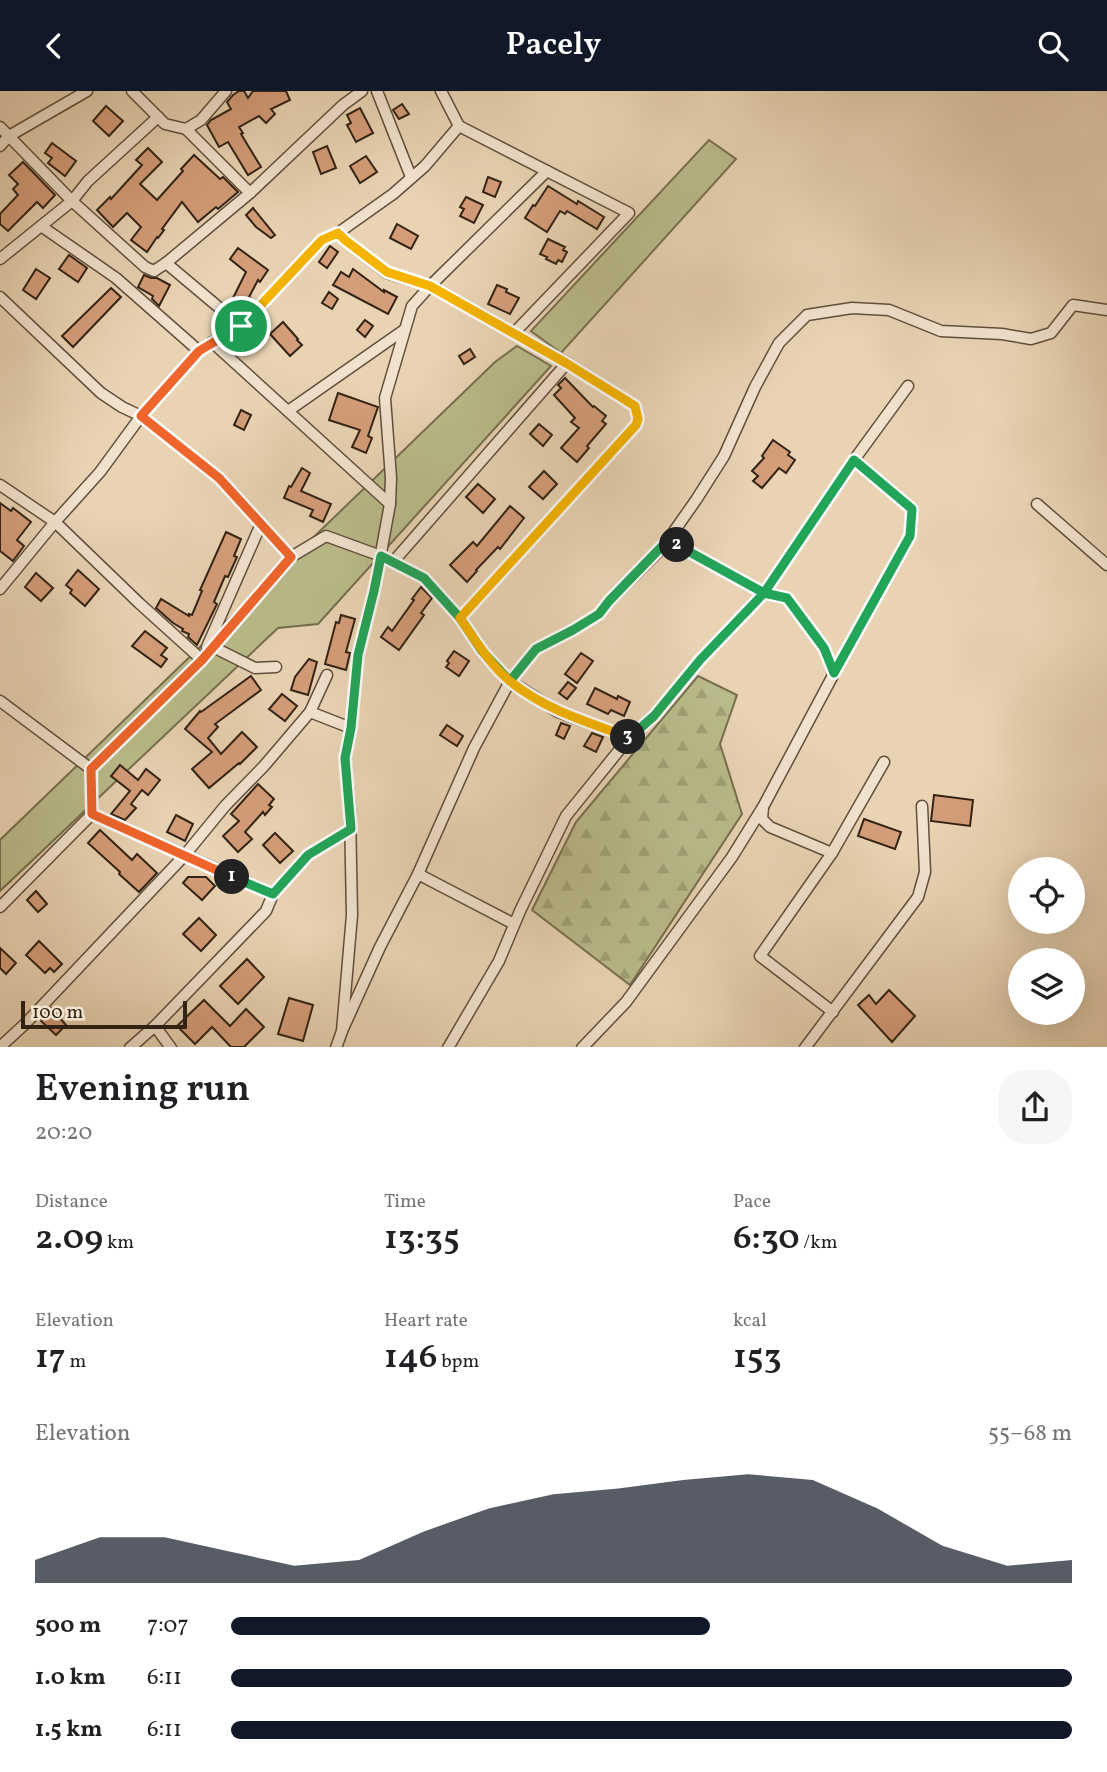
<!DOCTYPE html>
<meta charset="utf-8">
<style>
body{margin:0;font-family:Vollkorn,serif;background:#f6f6f6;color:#202124;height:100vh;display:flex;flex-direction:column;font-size:26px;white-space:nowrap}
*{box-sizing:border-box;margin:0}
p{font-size:23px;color:#757577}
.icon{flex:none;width:38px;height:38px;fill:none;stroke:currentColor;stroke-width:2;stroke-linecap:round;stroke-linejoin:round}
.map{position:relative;height:956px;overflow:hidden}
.panel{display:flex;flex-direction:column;background:#fff;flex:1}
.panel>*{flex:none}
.controls{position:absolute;left:1008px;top:766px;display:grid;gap:14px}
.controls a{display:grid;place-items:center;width:77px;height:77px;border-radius:50%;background:#fff;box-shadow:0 7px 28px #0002;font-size:35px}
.scale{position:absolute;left:21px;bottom:18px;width:166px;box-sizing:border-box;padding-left:7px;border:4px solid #322314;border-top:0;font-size:19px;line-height:24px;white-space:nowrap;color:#322314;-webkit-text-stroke:5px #f1e2ce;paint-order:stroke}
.pin{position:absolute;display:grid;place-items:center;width:60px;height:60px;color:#fff;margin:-30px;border:4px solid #fff;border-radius:50%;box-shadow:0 2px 7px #0007}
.km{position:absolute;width:35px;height:35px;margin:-18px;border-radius:50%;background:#222;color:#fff;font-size:19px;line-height:35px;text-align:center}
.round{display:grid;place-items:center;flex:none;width:74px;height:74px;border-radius:28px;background:#f6f6f6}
.summary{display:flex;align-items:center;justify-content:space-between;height:119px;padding:0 35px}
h1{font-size:38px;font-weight:600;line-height:52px}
.stats{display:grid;grid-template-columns:repeat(3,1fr);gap:10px;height:119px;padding:7px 35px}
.stats div{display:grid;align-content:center}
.stats b{font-size:35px;font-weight:600}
.stats small{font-size:19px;font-weight:400}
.stats p{font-size:19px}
.chart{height:196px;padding:14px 35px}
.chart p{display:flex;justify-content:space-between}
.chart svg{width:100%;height:126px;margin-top:7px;fill:#111827;opacity:.7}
ul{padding:0 35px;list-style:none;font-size:23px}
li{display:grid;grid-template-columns:112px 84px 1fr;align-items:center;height:52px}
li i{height:18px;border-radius:9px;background:#111827}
header{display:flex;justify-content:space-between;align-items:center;height:91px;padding:0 35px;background:#111827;color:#fff;font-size:32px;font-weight:600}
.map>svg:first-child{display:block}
.green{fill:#babb8a;stroke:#766f4f;stroke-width:2}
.forest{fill:url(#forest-firs);stroke:#766f4f;stroke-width:2}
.building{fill:#d49d79;stroke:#322314;stroke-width:2}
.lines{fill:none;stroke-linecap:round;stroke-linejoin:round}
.minor-casing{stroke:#604f3c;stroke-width:13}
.minor{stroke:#f1e2ce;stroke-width:10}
.split-1-casing{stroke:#fff;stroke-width:14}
.split-2-casing{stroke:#fff;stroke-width:14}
.split-3-casing{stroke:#fff;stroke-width:14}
.split-4-casing{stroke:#fff;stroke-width:14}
.split-1{stroke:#f0652b;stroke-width:9}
.split-2{stroke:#22a559;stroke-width:9}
.split-3{stroke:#22a559;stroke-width:9}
.split-4{stroke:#f5b400;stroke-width:9}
</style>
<header><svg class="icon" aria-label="back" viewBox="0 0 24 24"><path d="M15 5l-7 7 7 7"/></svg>Pacely<svg class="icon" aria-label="search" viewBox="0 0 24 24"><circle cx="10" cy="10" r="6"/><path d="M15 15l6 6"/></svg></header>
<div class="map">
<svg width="1107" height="957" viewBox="0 0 1107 957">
<defs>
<pattern id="forest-firs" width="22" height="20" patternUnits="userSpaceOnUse" patternTransform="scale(1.75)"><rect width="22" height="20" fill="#babb8a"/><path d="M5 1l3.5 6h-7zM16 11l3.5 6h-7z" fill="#a0a076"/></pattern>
</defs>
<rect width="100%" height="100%" fill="#e9d3b3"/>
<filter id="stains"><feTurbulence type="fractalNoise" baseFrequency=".00286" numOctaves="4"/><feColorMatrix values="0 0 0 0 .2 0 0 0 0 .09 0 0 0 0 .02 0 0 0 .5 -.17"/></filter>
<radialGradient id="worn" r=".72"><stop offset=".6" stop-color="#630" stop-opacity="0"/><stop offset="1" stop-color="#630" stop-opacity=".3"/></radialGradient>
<g class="green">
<path d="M709 49 736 68 561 262 531 240Z"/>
<path d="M517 255 551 275 318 533 278 537 0 800V749L495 271Z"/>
</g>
<path class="forest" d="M698 585 737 604 720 653 742 723 630 894 532 819 576 731Z"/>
<g class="building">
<path d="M239 0H244L248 7 253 0H286L290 9 271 18 275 23 266 32 259 25 239 36 243 42 241 43 261 76 248 84 228 51 219 56 207 34 211 29 231 18 227 11 233 4Z"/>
<path d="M402 13 409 23 399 28 393 19Z"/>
<path d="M106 15 123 30 109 45 93 30Z"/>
<path d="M360 17 373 42 356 51 347 34 351 32 347 24Z"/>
<path d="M52 52 76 70 65 85 48 72 52 67 45 62Z"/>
<path d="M327 55 336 77 321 83 313 61Z"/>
<path d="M148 57 162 71 140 93 157 109 183 80 181 78 194 64 220 88 223 86 238 101 218 118 216 116 198 131 182 111 162 138 164 139 158 147 157 146 147 161 131 149 141 136 127 122 113 136 97 119 110 106 111 108 142 74 136 69Z"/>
<path d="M366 65 377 81 360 92 350 75Z"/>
<path d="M23 71 55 104 43 117 37 111 8 140 0 133V123L18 104 13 98 18 93 9 84Z"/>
<path d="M488 86 501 91 495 106 483 101Z"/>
<path d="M548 95 577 113 578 110 604 126 597 138 567 120 565 123 560 120 547 141 525 127 533 114 535 115Z"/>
<path d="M466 106 483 114 474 132 460 125 464 118 460 116Z"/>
<path d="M253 117 275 144 271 147 256 136 246 124Z"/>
<path d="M397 133 418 145 411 158 390 147Z"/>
<path d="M548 148 565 156 563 159 567 161 562 171 558 169 556 173 546 168 547 166 540 163Z"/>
<path d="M330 155 338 161 327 177 319 171Z"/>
<path d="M238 157 268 179 260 191 258 189 249 206 252 208 247 217 241 224 229 215 246 181 230 168Z"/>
<path d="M69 164 87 177 78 191 59 178Z"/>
<path d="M36 178 50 187 36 208 23 199Z"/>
<path d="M353 178 384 201V199L397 206 388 223 333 194 341 181 349 186Z"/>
<path d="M144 184 151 187H157L170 194 159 215 152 208 153 205 138 196Z"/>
<path d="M497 194 507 198 506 201 519 207 510 223 488 213Z"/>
<path d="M111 197 121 206 73 256 62 245Z"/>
<path d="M329 201 338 208 332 218 322 212Z"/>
<path d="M365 229 373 235 365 246 357 239Z"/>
<path d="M283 231 298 248 297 249 302 254 290 265 270 243Z"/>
<path d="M470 258 475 266 464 273 459 265Z"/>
<path d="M565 287 593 316 594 315 606 325 602 330 606 333 587 355 589 357 577 371 561 357 579 337 571 331 575 327 554 304 561 297 558 294Z"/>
<path d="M338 302 378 316 368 345 372 347 366 362 352 356 360 339 329 329Z"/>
<path d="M241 319 251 324 244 339 234 334Z"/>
<path d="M539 333 552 344 543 355 530 343Z"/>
<path d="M773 349 790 361 788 364 795 369 786 382 779 377 762 397 753 390 758 385 752 380 764 367 762 365Z"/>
<path d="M302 377 310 382 301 400 331 413 323 431 310 425 313 419 284 407 289 395 291 396Z"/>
<path d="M544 380 557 393 543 408 529 396Z"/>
<path d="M478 393 495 408 483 422 466 406Z"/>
<path d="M0 412 11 420 13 417 31 431 17 449 24 455 13 470 0 460Z"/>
<path d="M510 415 524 427 500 458 498 456 476 479 477 480 467 491 450 474 473 451 477 455Z"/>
<path d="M226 441 241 448 234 465 237 466 228 486 225 485 214 511 217 513 197 554 188 546 189 543 182 540 183 538 173 532 156 517 161 508 189 525V523L192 524 202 500 200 499Z"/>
<path d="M78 479 99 498 85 515 70 502 72 499 66 494Z"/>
<path d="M36 482 53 497 41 510 25 496Z"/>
<path d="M421 496 432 507 421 522 424 524 399 559 381 546 388 536 392 540 414 509 412 508Z"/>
<path d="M341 524 355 528 346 561 350 562 346 579 325 573 336 531 339 532Z"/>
<path d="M145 540 167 557 161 564 167 568 161 576 132 555Z"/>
<path d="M454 560 469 570 459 585 446 576 449 572 447 570Z"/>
<path d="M581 562 593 570 577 592 565 583Z"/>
<path d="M309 568 317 571 308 604 291 599 295 586Z"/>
<path d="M251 585 261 599 215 633 218 636 208 647 221 663 242 641 257 656 240 673 239 672 209 697 192 678 212 661 185 638 200 620 201 621Z"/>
<path d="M568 591 576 597 567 608 559 602Z"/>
<path d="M595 597 617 608 618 605 630 611 624 625 611 619 608 623 587 613Z"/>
<path d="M282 603 297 615 285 630 269 618Z"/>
<path d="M561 632 570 635 564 648 556 644Z"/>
<path d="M447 634 463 645 457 655 440 644Z"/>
<path d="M592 642 603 646 596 661 584 655Z"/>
<path d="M120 674 138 689 146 678 160 689 148 704 142 699 131 713 136 717 125 729 111 723 130 700 111 685Z"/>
<path d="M258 693 274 708 269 714 272 716 265 724 263 721 245 741 252 748 238 761 223 745 239 730 231 723Z"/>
<path d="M934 704 973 709 970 735 931 730Z"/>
<path d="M176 724 193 733 185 750 167 741Z"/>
<path d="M864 728 901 741 895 758 858 745Z"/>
<path d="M100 739 132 769 137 763 157 782 139 801 119 783 120 781 88 752Z"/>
<path d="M275 742 293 760 280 772 263 754Z"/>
<path d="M188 786H206L215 795 202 809 183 792Z"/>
<path d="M36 800 47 813 38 821 27 809Z"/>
<path d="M199 827 216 844 201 860 183 843Z"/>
<path d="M39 850 62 873 54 881 50 877 45 882 26 864Z"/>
<path d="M0 857 16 872 6 883 0 877Z"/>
<path d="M247 868 264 886 238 913 220 895Z"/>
<path d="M889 899 915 925 892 951 858 914 869 904 876 913Z"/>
<path d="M289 907 313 914 303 950 278 943Z"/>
<path d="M204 909 230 935 246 918 264 936 244 956H231L212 936 195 953 177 935Z"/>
<path d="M51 917 66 934 56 944 40 929Z"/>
</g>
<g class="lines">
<defs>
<g id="minor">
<path d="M132 0 165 33 186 38 201 29 226 0"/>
<path d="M377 0 411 86"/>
<path d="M441 0 459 35 629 122 514 242"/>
<path d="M0 36 72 110 145 176 154 180 166 172 241 235"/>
<path d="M186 38 250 102"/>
<path d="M0 55 9 45 87 0"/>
<path d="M41 135 116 187 199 260"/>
<path d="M338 142 345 149 387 182 430 195 567 272 635 315 638 328 636 334 460 527"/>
<path d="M0 168 72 110 88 90 158 26"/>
<path d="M166 172 250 102 343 14 362 0"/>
<path d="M0 206 101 302 122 316 141 325 219 387 291 466"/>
<path d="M212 251 390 413"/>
<path d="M288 320 404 239"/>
<path d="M0 394 55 431 139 512 202 569"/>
<path d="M1037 413 1107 474"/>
<path d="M668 449 764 502 787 507 824 557 834 582"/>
<path d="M393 471 567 272"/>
<path d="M0 498 55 431 100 381 141 325 199 260 241 235 322 149 338 142 393 103 425 75 459 35"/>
<path d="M207 556 261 433"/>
<path d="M213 556 255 577 276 576"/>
<path d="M0 610 91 678"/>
<path d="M310 621 351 637"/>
<path d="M763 716 762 728 770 736 832 762"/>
<path d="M92 723 273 803"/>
<path d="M418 783 514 833"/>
<path d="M0 816 92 723 91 678 202 569 291 466 326 445 381 465 424 487 460 527 482 560 510 590 558 621 629 647"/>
<path d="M833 921 760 865 832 762 884 671"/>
<path d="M155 935 171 957"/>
<path d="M342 940 380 856 418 783 474 657 510 590 536 558 573 539 599 523 609 510 663 456 696 409 724 365 755 296 779 252 807 224 852 217 889 219 941 240 1002 243 1031 248 1051 242 1073 214 1107 219"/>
<path d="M0 956 25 933 184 765 225 715 264 675 310 621 327 584"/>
<path d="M130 957 155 935 266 820 273 803 308 764 351 738"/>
<path d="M336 957 342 940 352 824 350 721 345 667 351 637 358 564 374 500 390 413 391 387 385 307 412 215 430 195 547 80"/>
<path d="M448 957 499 870 520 820 566 725 629 647 654 625 700 569 764 502 854 369 908 295"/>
<path d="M582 957 626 911 732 766 763 716 839 573 910 445 912 418 854 369"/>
<path d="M805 957 918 806 925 781 922 715"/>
</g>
</defs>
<use href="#minor" class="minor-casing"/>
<use href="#minor" class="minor"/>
</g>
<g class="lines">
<defs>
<path id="split-1" d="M232 786 92 723 91 678 202 569 291 466 219 387 141 325 199 260 241 235"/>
<path id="split-2" d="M232 786 273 803 308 764 351 738 345 667 351 637 358 564 374 500 381 465 424 487 460 527 482 560 510 590 536 558 573 539 599 523 609 510 668 449 677 454"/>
<path id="split-3" d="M628 646 629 647 654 625 700 569 764 502 787 507 824 557 834 582 910 445 912 418 854 369 764 502 677 454"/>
<path id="split-4" d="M241 235 322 149 338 142 345 149 387 181 430 195 566 272 635 315 638 328 636 334 460 527C475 549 490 574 511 591 546 619 587 631 628 646"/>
</defs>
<use href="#split-1" class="split-1-casing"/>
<use href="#split-2" class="split-2-casing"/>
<use href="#split-3" class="split-3-casing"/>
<use href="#split-4" class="split-4-casing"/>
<use href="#split-1" class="split-1"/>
<use href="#split-2" class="split-2"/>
<use href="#split-3" class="split-3"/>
<use href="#split-4" class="split-4"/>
</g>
<rect width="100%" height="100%" filter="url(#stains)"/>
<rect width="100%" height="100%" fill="url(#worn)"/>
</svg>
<div class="controls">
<a><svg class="icon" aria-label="locate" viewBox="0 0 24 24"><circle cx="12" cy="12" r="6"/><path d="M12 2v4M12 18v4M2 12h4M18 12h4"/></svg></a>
<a><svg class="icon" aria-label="layers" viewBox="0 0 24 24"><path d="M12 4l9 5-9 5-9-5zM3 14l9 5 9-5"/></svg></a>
</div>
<div class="scale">100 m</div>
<div class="pin" style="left:241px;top:235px;background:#1e9e55"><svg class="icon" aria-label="arrive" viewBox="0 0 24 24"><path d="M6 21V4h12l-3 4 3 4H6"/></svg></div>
<b class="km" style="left:232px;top:786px">1</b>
<b class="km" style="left:677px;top:454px">2</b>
<b class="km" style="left:628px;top:646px">3</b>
</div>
<section class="panel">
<div class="summary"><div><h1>Evening run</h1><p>20:20</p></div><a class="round"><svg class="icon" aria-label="share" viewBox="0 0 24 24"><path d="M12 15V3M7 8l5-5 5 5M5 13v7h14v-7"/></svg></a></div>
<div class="stats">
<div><p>Distance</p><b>2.09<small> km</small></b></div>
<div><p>Time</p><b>13:35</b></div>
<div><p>Pace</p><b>6:30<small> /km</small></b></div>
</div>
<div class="stats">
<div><p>Elevation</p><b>17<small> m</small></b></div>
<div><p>Heart rate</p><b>146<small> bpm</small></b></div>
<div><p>kcal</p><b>153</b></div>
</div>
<div class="chart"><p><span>Elevation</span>55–68 m</p>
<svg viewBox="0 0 160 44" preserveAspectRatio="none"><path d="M0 44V36L10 28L20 28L30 33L40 38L50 36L60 26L70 18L80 13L90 11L100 8L110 6L120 8L130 18L140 31L150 38L160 36V44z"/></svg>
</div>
<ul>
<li><b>500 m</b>7:07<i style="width:57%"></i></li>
<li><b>1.0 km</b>6:11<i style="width:100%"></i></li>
<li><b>1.5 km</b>6:11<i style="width:100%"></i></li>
</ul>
</section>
